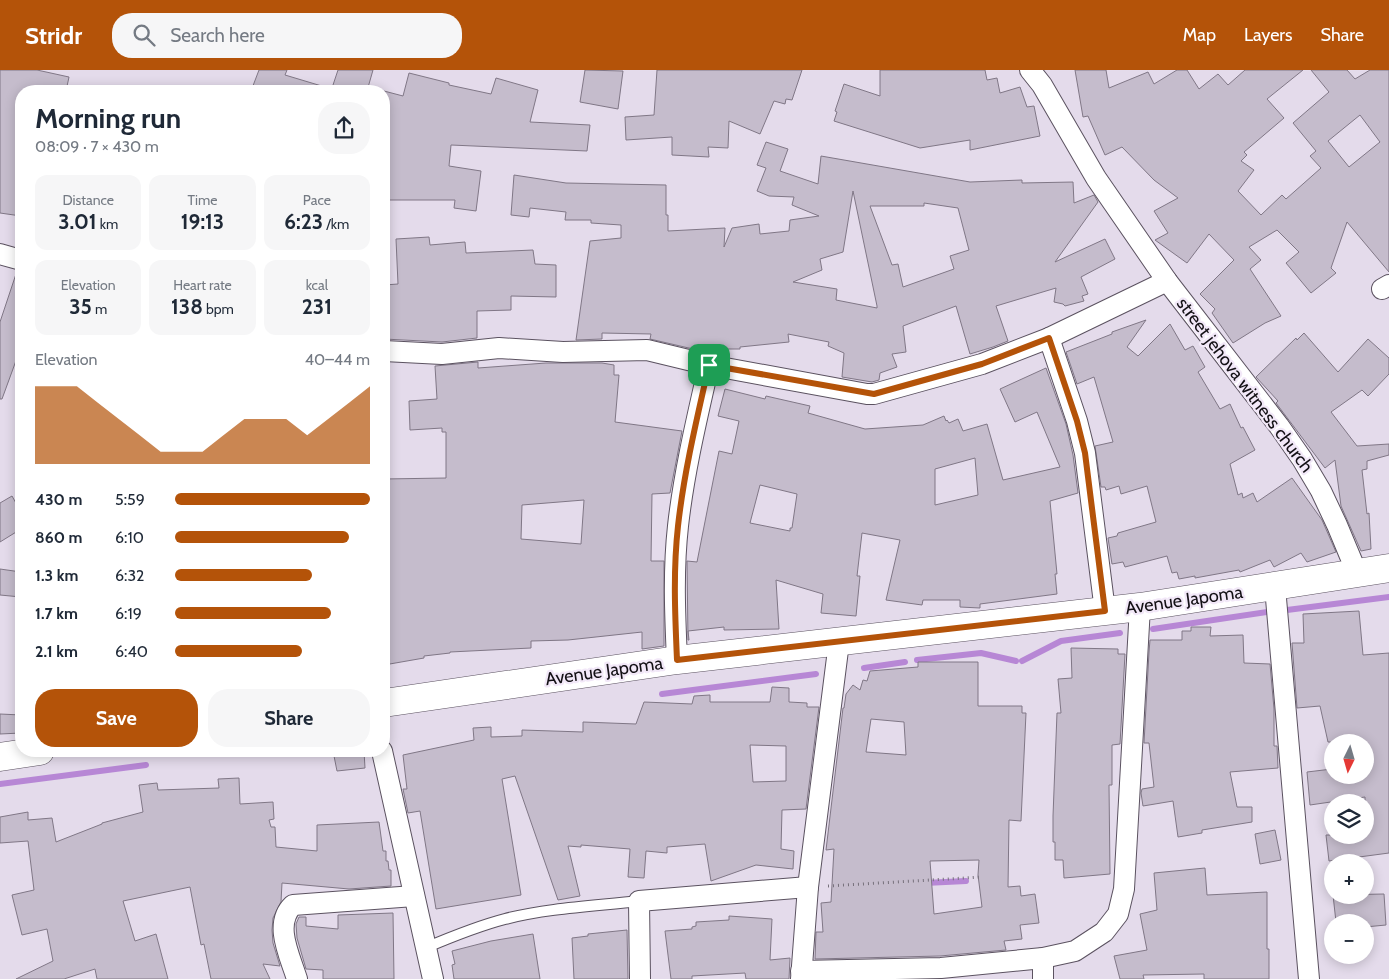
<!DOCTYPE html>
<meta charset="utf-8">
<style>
body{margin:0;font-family:Cabin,sans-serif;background:#f6f6f7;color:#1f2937;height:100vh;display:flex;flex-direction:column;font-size:19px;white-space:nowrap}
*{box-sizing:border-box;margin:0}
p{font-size:16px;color:#747a83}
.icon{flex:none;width:28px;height:28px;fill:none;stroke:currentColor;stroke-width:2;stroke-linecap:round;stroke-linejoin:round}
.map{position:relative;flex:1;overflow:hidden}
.side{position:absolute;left:15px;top:15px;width:375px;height:672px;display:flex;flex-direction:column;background:#fff;border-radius:20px;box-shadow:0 2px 12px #0003}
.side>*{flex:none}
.needle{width:32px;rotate:185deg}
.controls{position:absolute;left:1324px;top:664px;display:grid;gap:10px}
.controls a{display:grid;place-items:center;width:50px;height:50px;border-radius:50%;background:#fff;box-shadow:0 2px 12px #0003;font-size:25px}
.pin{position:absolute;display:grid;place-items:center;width:42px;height:42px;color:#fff;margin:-21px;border-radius:10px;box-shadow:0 2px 8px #0006}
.round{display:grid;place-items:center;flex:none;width:52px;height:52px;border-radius:20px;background:#f6f6f7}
.summary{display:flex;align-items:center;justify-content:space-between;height:85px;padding:0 20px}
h1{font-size:28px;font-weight:800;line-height:38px}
.metrics{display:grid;grid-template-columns:repeat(3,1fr);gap:8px;height:85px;padding:5px 20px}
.metrics div{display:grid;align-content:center;border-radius:12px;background:#f6f6f7;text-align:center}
.metrics b{font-size:21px;font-weight:800}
.metrics small{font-size:14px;font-weight:400}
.metrics p{font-size:14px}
.chart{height:140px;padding:10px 20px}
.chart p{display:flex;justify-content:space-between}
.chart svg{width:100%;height:90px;margin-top:5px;fill:#b45309;opacity:.7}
.primary-button{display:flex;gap:10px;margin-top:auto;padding:10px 20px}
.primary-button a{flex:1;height:58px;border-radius:20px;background:#b45309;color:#fff;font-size:20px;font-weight:800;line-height:58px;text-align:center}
.primary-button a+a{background:#f6f6f7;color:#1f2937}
ul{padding:0 20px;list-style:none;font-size:16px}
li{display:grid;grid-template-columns:80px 60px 1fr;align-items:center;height:38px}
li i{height:12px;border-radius:6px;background:#b45309}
header{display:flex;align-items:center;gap:30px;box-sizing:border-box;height:70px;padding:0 25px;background:#b45309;color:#fff}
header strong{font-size:24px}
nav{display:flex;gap:28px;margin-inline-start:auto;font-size:18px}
.search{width:350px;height:45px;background:#f6f6f7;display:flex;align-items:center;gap:12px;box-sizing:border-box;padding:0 18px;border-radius:20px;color:#747a83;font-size:19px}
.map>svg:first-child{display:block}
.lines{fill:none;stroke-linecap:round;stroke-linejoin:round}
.stream{stroke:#b787d5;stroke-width:6}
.building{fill:#c5bccc;stroke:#807786;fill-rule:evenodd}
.service-casing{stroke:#5b5260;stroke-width:12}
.minor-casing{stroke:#5b5260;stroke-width:22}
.primary-casing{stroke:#5b5260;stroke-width:29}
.path{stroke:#76707b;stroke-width:3;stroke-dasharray:1 4;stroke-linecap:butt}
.service{stroke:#fff;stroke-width:10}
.minor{stroke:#fff;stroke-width:20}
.primary{stroke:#fff;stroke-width:28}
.route-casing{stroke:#fff;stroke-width:10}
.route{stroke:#b45309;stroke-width:6}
.labels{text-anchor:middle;stroke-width:4.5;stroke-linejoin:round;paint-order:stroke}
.street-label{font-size:18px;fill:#131015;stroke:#f2e8f8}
</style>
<header>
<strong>Stridr</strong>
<div class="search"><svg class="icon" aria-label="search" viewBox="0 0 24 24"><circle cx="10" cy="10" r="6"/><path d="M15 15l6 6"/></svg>Search here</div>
<nav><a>Map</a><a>Layers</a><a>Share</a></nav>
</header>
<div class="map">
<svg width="1389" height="909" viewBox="0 0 1389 909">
<rect width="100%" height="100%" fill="#e4dbeb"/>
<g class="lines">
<g class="stream">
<path d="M1287 540 1389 527"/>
<path d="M1153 559 1274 541"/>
<path d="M917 590 981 583 1016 591"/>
<path d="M1022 591 1061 571 1120 563"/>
<path d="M864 598 905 592"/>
<path d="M662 624 816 604"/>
<path d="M0 714 146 695"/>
<path d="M925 813 966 811"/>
</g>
</g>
<g class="building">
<path d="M0 0H37L69 7 66 21H21V146L0 143Z"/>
<path d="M259 0H287L285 5 325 17 324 21H251Z"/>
<path d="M338 0H373L367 21H331Z"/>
<path d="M585 0 623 1 618 39 580 32Z"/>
<path d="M657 0H802L792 30 786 29 785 34 774 31 760 64 729 51 728 78 708 77 709 87 672 85V67L626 70 625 47 654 45Z"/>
<path d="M880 0H985L987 10 997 8 1000 23 1020 17 1027 37 1034 36 1040 66 970 80V70L920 78 834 51 837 42 835 41 844 14 880 26Z"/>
<path d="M1075 0H1106L1109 18 1148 2 1154 14 1177 0H1187L1199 19 1218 4 1228 15 1245 0H1303L1267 29 1284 48 1244 82 1247 85 1241 91 1254 100 1238 121 1261 145 1282 125 1286 129 1321 98 1310 86 1316 81 1293 53 1329 22 1311 0H1347L1355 9 1370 0H1389V202L1347 152 1331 198 1336 203 1311 223 1286 193 1299 182 1277 160 1249 177 1261 190 1250 199 1281 246 1265 253 1233 273 1212 243 1215 239 1200 224 1234 190 1209 164 1187 193 1155 170 1168 163 1154 141 1178 128 1154 110 1122 77 1105 85 1088 46 1083 47ZM1360 45 1380 72 1349 97 1328 71Z"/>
<path d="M409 3 449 13V15L491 24 496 8 538 20 530 52 590 55 587 81 451 75 449 96 481 101 476 141 454 138 455 130H387V88L384 87V21L403 26Z"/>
<path d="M766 72 788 79 780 101 818 114 821 86 970 112 1022 110V113L1073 112 1074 133 1094 125 1098 132 1055 192 1105 169 1115 189 1081 207 1088 224 1082 226 1084 231 1065 236 1063 234 1054 232 1056 218 996 236 1008 271 993 277 970 284 956 236 903 256 906 282 892 284 897 297 880 303 879 310 872 312 842 307 844 283 828 276 829 272 788 264 789 272 740 277V279H693L650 269 651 264 602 263V269L576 270 590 171 621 168V155L591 153V150H565L566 142 530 138 529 147 511 145 514 105 566 113 666 115V145H668V161L725 158 724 177 732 158 759 154 760 164 789 161 790 150 819 146 792 135 794 127 769 126 757 121 766 98 757 95ZM853 121 877 236V238L836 230 837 219 793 212 822 200 820 189 843 182ZM924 133 958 138 969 180 950 186 954 199 903 217 898 194 892 195 870 136H924Z"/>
<path d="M429 167 430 175 465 172 466 183 533 180 535 194 556 195V227L511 226V240L477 241V268L442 272 384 269V215L398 214 396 169Z"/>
<path d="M17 201 21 202V277L2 329H0V252Z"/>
<path d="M1146 250 1127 277 1138 286 1170 254 1185 280 1193 276 1205 297 1198 302 1220 339 1230 334 1241 358 1243 357 1255 380 1230 394 1238 425 1242 423 1243 428 1253 423 1257 432 1292 408 1322 450 1336 482 1307 492 1301 483 1274 497 1270 490 1240 502 1239 500 1195 508V506L1179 509 1177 502 1172 503 1167 486 1125 497 1123 492 1112 494 1108 468 1117 466 1118 463 1156 452 1147 416 1121 424 1119 416 1106 420 1105 417H1101L1095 376 1113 372 1094 307 1077 314 1066 282 1112 264V262Z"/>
<path d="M1304 263 1338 302 1368 269 1389 288V304L1368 326 1362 320 1331 342 1357 376 1389 374V385L1367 391V399L1362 400 1367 444 1369 443 1371 479 1361 481 1341 436 1335 390 1325 398 1276 333 1278 331 1256 307 1296 268 1297 270Z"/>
<path d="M478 292V298L546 293H602L614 295V305H619L615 352 682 361 670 423 652 424 651 491H664V576L642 579V562L568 570 531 571V578L450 582V583L424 586V588L384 595V409L446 408V362H442V358L410 360 409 331 437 329 435 296ZM584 430 581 474 521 469 522 435Z"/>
<path d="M1046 298 1066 354 1073 385 1078 423 1050 431 1057 504H1055L1057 524 980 534V538L960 537V530H923L922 535 886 530 900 470 862 463 857 506H860L856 546 821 543 823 524 776 510 779 559 724 560V557L688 561 689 570H688L687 491 697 492 719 381 732 384 739 351 718 346 725 319 765 329 766 326 810 336 808 343 865 359 923 355 944 346 946 351 947 350 949 353 958 349 963 361 987 354 1003 410 1060 397 1037 342 1015 352 1000 319ZM975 388 978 425 935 435V399ZM760 415 797 424 792 458H790V461L750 453Z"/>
<path d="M12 426 21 442V459L0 472V433Z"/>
<path d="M0 499 21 502V527L0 525Z"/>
<path d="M1359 541 1363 585 1389 583V783L1329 791 1326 765H1365V727L1310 735 1307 702 1332 699V705H1365V672H1328L1320 636 1297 638 1292 573H1304L1303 544Z"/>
<path d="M1191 557H1211L1210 566 1243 565 1244 593 1270 594 1274 639V676H1277L1278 698 1230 702 1237 737H1252V752L1202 760V763L1178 767 1173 731 1143 736 1141 723 1142 719 1154 717 1149 673H1144L1149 582 1150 570H1182V561H1191Z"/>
<path d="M1071 578 1118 579V584H1125L1120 674 1112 675V715H1109L1110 804 1064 808 1063 790H1055V772H1053V746L1057 643H1061L1058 609 1072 608Z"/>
<path d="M918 592H978V636H1022V643H1026L1021 751 1009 750 1008 817 1020 816 1021 826 1035 824 1039 853 1020 855 1022 869 1004 871 1006 880 940 886 815 889 816 862H823L821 833 831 832 834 779 826 780 843 638H844L846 624 853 615 860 620 863 610 867 611 870 601 918 597ZM871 649 904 652 906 685 866 682ZM979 790 978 805 982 837 934 844 930 791Z"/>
<path d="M772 617 789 618V632L807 633V637H819L806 739 782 740 781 779 794 781 793 799 756 795 711 811 705 774 667 777V783L646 781 644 808 628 807 630 779 581 775V777L568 776 580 826 558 830 515 706 502 709 521 825 436 839 420 741 408 743 403 719H407L403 685 474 670 473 658 491 657V667L522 666V660L583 662V652L636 654 644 632 692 634 694 626 710 625V632H770ZM750 675 786 676V711L753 712Z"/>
<path d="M0 644 21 645V663L0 664Z"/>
<path d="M333 681H364L365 698 337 701Z"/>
<path d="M239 708 240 734 273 732 274 749 269 750 271 757H275L276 777 317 781V755L379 752 383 781H386V791H388L389 800H391V816L349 819 282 813 281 832 273 848 272 860 273 873 280 896 263 894 270 909H211L204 874 201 875 190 817 123 831 135 871 156 864 168 909H97L95 899 64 909H16L53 891 47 859 22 865 12 825 34 820 28 771 0 773V747L28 742V750L52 748 56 772 102 754V753L143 742 139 715 157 713 158 720 219 718 218 709Z"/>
<path d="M1275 760 1281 790 1260 794 1255 764Z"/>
<path d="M1205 798 1207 825 1267 822V879H1269V909H1204V904L1143 905 1144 909H1120L1114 886 1147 880 1140 844 1157 840 1154 803Z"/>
<path d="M1384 824 1386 855 1365 857V852H1336L1333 825Z"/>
<path d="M393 843 394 909H323V900L306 899 297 868 296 854 299 847H306V856L338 859V845Z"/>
<path d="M729 846 772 849 770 890 790 888 789 909H746L745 903 692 906V909H671L665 861 692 859V857L696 856V852L729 850Z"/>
<path d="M627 860 628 909H574L572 868 588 866V864Z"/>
<path d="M533 864 540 909H454L452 895 455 894 452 881 491 871Z"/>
</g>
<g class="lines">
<defs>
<path id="service" d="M425 878C451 867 478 856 505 849 548 838 595 836 639 831"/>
<g id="minor">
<path d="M1030 0 1042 15 1096 108 1167 211 1279 356 1302 389 1321 421 1337 455 1357 503"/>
<path d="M0 184 21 190"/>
<path d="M1382 219 1389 215"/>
<path d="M1049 268 1077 351 1085 383 1105 541"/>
<path d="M384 281 442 284 499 278 563 282 647 280 709 295 867 324H874L982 294 1049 268 1167 211"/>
<path d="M1275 517 1309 909"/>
<path d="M677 590C675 545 673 501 678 456 684 402 697 348 709 295"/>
<path d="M382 681 433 909"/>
<path d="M1043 888V909"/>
<path d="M801 901 941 898 1043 888 1075 881 1104 862 1118 844 1124 819 1140 537"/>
<path d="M297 909C290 886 273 854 293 835L414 826"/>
<path d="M640 909 639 831 808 817"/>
<path d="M801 909 808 817 839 572"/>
</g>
<g id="primary">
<path d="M384 633 677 590 1140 537 1389 498"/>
<path d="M0 687 40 681"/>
</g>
</defs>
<use href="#service" class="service-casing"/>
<use href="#minor" class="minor-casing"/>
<use href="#primary" class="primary-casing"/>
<path class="path" d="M828 816 982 807"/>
<use href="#service" class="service"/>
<use href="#minor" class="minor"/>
<use href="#primary" class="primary"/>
</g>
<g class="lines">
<defs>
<path id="route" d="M1049 268 1077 351 1085 383 1105 541 677 590C675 545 673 501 678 456 684 402 697 348 709 295L874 324 982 294Z"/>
</defs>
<use href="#route" class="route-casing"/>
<use href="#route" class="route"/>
</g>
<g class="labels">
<g class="street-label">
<text transform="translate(1245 315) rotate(53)" y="6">street jehova witness church</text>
<text transform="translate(1184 530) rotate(-8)" y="6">Avenue Japoma</text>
<text transform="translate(604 601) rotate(-8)" y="6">Avenue Japoma</text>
</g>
</g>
</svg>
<div class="controls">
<a><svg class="needle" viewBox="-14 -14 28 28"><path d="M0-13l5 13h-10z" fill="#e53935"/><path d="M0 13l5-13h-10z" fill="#747a83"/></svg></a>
<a><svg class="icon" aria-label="layers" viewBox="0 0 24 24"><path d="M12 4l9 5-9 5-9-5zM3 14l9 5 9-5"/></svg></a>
<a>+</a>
<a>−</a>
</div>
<div class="pin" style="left:709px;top:295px;background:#1e9e55"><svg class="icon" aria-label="arrive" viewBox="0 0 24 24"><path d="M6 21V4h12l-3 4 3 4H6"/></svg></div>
<section class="side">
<div class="summary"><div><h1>Morning run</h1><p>08:09 · 7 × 430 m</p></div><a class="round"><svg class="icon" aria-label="share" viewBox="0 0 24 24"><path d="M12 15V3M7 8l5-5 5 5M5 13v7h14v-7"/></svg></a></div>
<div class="metrics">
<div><p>Distance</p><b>3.01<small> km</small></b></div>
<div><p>Time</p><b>19:13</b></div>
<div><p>Pace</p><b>6:23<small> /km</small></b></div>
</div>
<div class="metrics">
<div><p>Elevation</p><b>35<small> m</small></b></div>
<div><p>Heart rate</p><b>138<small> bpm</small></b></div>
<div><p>kcal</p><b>231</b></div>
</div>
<div class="chart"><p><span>Elevation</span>40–44 m</p>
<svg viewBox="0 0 160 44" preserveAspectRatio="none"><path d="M0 44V6L10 6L20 6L30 14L40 22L50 30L60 38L70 38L80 38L90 30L100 22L110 22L120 22L130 30L140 22L150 14L160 6V44z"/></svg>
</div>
<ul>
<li><b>430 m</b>5:59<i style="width:100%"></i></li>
<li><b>860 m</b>6:10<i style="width:89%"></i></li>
<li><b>1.3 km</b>6:32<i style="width:70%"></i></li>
<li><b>1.7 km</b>6:19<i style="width:80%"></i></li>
<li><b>2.1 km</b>6:40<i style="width:65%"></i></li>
</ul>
<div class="primary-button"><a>Save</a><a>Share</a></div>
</section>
</div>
